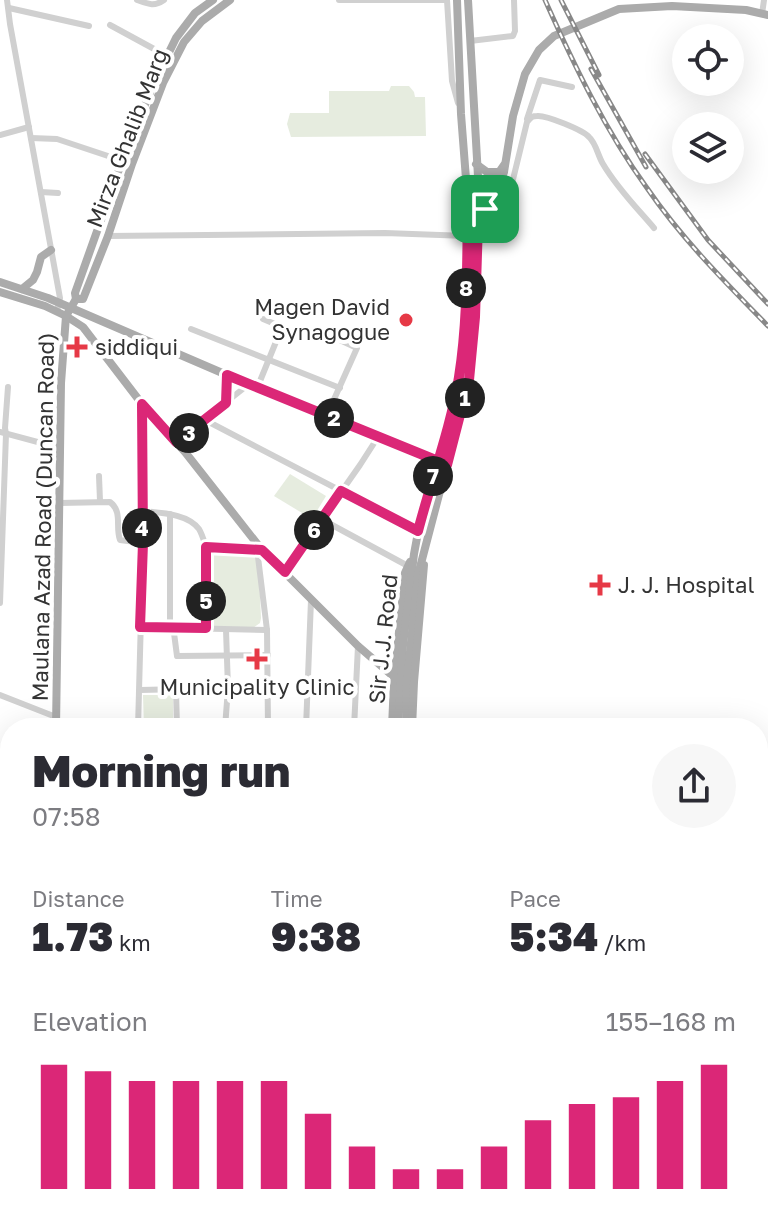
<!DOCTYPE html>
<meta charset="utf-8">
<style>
body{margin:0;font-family:"Golos Text",sans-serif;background:#f7f7f7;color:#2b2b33;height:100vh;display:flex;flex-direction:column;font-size:30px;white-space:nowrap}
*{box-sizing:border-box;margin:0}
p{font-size:26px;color:#7c7c81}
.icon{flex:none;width:44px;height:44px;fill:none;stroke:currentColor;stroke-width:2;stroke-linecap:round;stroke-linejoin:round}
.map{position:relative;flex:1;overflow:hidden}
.drawer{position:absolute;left:0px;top:718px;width:768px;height:514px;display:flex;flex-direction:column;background:#fff;border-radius:32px 32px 0 0;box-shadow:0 8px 32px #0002}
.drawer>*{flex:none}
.buttons{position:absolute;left:672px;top:24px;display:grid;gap:16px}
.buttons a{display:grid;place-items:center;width:72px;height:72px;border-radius:50%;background:#fff;box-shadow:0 8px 32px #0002;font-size:40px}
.pin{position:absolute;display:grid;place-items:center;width:68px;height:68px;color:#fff;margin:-34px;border-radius:16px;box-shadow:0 4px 12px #0006}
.km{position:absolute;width:40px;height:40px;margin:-20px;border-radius:50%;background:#222;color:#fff;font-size:22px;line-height:40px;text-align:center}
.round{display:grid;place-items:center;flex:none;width:84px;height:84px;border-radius:42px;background:#f7f7f7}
.headline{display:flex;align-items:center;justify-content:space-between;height:136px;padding:0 32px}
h1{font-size:44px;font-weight:800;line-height:60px}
.stats{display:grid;grid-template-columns:repeat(3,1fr);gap:12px;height:136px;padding:8px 32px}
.stats div{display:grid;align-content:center}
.stats b{font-size:40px;font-weight:800}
.stats small{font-size:22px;font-weight:400}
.stats p{font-size:22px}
.chart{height:224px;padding:16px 32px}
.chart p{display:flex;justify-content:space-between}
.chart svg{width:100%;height:144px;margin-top:8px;stroke:#db2777;stroke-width:6}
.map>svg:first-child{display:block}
.green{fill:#e6ecdf}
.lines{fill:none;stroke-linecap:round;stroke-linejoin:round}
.minor{stroke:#d0d0d0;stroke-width:6}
.major{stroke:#ababab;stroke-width:8}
.rail-casing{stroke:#888;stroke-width:5}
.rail{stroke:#fff;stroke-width:2;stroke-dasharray:6;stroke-linecap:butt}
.route-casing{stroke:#fff;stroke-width:16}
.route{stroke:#db2777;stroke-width:10}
.poi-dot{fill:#e63946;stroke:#fff;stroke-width:3}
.labels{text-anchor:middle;stroke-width:8;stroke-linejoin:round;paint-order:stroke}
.street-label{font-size:22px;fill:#333;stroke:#fff}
.poi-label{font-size:22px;fill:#333;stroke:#fff;text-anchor:start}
</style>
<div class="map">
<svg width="768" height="1231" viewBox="0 0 768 1231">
<rect width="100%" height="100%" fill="#fff"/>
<g class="green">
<path d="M391 86H409L414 92 415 97H425L426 136 291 137 287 124 290 113H329V91H389Z"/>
<path d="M290 474 326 496 312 519 274 496Z"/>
<path d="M207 554H258L261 618 260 623 253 628C238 628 217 633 207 621Z"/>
<path d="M143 695H173V728H144Z"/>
<path d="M638 1222H696V1231H637Z"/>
</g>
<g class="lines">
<g class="minor">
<path d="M7 0 10 24 60 298 57 311"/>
<path d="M137 0C148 4 154 7 164 0"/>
<path d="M339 0H447"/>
<path d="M447 0 452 81 458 103"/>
<path d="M9 8 89 26"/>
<path d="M762 14 764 0"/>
<path d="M110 25 167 56"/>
<path d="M470 41 513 36 515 31 514 0"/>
<path d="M527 119 540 80 572 87"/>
<path d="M0 135 29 127"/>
<path d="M31 138 57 139 132 164"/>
<path d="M41 192 58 193"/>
<path d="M485 209 507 204 527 122C531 118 531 116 537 116 546 115 583 130 589 137 596 143 598 156 603 164 617 188 637 208 654 228"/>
<path d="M108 236 385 233 467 236"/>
<path d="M191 329 340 388"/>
<path d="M318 330 357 348 327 415"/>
<path d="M258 386 282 327 263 319"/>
<path d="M226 403 227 375"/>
<path d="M205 420 418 531"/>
<path d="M0 432 60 448"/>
<path d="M176 442 249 384"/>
<path d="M99 476 100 501"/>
<path d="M59 503 110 502C123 512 115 527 120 540L143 543"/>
<path d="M142 511C159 513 187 513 199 529 202 534 204 541 206 547L261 550"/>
<path d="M170 514V627L174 633 177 656 268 655"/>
<path d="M321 519 408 566"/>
<path d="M257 549 267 630 268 728"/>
<path d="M285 572 360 465 378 437"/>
<path d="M0 603 6 434 5 428 8 387"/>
<path d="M140 627 267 630"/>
<path d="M206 628V547"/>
<path d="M140 690 228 688"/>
<path d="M176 690 177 728"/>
<path d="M0 695 56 717"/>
<path d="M102 728V724"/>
<path d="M138 728 143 543 142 404"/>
<path d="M225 728 228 688 226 630"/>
<path d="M306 728 311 600"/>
<path d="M354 728 358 646"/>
<path d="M758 785 768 784"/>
<path d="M758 844 768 846"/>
<path d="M758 883 768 884"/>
<path d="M0 899 10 902"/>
<path d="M758 926H768"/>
<path d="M0 975H10"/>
<path d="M766 1001 768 991"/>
<path d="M0 1029H10"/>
<path d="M0 1046 10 1038"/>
<path d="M0 1082 6 1115 2 1231"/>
<path d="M758 1128 763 1105"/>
<path d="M758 1157H768"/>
<path d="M101 1222V1231"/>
<path d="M147 1222V1231"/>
<path d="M189 1222 190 1231"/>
<path d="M263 1222V1231"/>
<path d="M297 1222V1231"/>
<path d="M754 1222V1231"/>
<path d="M517 1226 539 1225V1222"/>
<path d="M484 1227 520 1228V1231"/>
<path d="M723 1231 724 1222"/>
</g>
<g class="major">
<path d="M476 164 487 172H497"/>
<path d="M476 195 486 191 504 165"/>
<path d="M477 205 487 202 495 196 504 172 513 116 525 74 539 50 554 36 619 9 672 6 746 10 768 15"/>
<path d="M0 282 48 298 227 375 439 462"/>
<path d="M22 289 33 280 37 272 41 257 51 250"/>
<path d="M0 292 45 306 66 316 83 327 142 404 185 452 262 550 358 646 394 677"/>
<path d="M76 299 75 293 122 161 153 85 176 38 195 13 213 0"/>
<path d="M56 728 61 383 66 316 76 299H83L108 236 132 164 163 83 184 42 202 21 230 0"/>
<path d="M392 728 394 681 405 573 410 562"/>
<path d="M398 728 403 645 414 554 419 527 459 378 465 317 468 205 461 114 457 0"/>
<path d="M406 728 407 681 418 575 469 380 475 317 479 194 468 0"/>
<path d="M412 728 414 682 424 565"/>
<path d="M0 875 10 874"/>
<path d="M374 1222 376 1231"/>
<path d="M381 1222 384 1231"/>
<path d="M389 1222 391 1231"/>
<path d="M396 1222 398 1231"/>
<path d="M51 1231V1222"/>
</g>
<defs>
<g id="rail">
<path d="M545 0C574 65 605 130 647 188 682 239 725 282 768 326"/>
<path d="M561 0 599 75"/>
<path d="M591 69 646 167"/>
<path d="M645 154 708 240 768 304"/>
</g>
</defs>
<use href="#rail" class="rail-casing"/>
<use href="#rail" class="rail"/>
</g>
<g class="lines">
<defs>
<path id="route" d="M485 209 478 222 475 317 469 380 447 465 438 461C367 432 297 403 227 375L226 403 176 442 142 404 143 543 140 627 206 628V547L262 550 285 572 341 491 418 531C431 481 451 427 459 377 468 320 467 262 468 205H478L492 199 485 209"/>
</defs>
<use href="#route" class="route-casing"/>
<use href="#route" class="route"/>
</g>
<g class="poi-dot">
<circle cx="406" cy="320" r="8"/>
<path d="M73 335h8v8h8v8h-8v8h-8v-8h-8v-8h8z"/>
<path d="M596 573h8v8h8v8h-8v8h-8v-8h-8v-8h8z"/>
<path d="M253 647h8v8h8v8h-8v8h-8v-8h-8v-8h8z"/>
</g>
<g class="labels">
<g class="street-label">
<text transform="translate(127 138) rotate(-69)" y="8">Mirza Ghalib Marg</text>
<text transform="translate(43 517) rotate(-89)" y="8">Maulana Azad Road (Duncan Road)</text>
<text transform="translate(383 639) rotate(-84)" y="8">Sir J.J. Road</text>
</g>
<g class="poi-label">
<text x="390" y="315" text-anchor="end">Magen David<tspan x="390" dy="25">Synagogue</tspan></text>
<text x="95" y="355">siddiqui</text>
<text x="618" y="593">J. J. Hospital</text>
<text x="257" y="695" text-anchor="middle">Municipality Clinic</text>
</g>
</g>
</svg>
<div class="buttons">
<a><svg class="icon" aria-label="locate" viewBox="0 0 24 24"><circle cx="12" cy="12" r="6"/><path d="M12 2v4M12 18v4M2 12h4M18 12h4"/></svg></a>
<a><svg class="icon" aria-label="layers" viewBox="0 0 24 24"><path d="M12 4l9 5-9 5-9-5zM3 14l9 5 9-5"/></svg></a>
</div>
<div class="pin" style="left:485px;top:209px;background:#1e9e55"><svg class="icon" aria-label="arrive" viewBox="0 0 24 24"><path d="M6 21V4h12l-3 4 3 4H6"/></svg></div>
<b class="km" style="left:465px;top:398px">1</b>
<b class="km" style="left:334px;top:418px">2</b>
<b class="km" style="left:189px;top:433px">3</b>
<b class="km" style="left:142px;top:528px">4</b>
<b class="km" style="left:206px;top:601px">5</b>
<b class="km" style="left:314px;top:530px">6</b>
<b class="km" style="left:433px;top:476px">7</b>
<b class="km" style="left:466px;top:288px">8</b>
<section class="drawer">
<div class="headline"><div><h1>Morning run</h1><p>07:58</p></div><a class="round"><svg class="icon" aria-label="share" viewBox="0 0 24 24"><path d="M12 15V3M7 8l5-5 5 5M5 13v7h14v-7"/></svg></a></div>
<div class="stats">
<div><p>Distance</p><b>1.73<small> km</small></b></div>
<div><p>Time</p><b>9:38</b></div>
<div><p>Pace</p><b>5:34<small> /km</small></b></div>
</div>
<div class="chart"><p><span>Elevation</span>155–168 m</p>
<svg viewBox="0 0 160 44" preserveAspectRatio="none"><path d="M5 44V6M15 44V8M25 44V11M35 44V11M45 44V11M55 44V11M65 44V21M75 44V31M85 44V38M95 44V38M105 44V31M115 44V23M125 44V18M135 44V16M145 44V11M155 44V6"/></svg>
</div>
</section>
</div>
